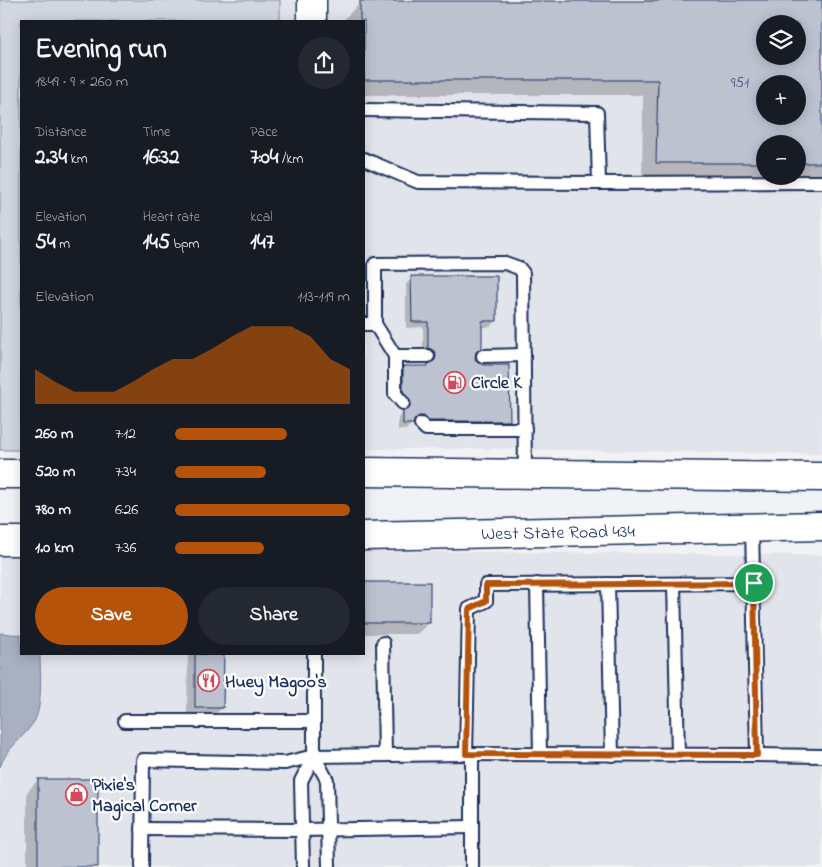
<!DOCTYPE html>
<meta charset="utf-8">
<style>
body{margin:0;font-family:"Indie Flower",sans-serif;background:#242831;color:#f1f3f6;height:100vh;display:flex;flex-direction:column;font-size:19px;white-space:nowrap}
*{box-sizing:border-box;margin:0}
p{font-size:16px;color:#9ea1a6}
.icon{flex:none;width:28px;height:28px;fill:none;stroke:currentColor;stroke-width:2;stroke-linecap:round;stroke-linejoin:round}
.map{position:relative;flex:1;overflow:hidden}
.details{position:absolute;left:20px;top:20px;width:345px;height:635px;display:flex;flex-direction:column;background:#171b24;border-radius:0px;box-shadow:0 2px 12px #0003}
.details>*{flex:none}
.controls{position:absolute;left:756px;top:15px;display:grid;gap:10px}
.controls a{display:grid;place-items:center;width:50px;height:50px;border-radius:50%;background:#171b24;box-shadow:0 2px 12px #0003;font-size:25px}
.pin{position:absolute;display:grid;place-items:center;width:42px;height:42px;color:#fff;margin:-21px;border:2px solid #fff;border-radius:50%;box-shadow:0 1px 5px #0007}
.round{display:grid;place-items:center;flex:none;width:52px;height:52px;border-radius:26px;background:#242831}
.summary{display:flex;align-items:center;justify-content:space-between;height:85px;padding:0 15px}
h1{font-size:28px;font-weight:800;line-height:38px}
.metrics{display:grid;grid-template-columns:repeat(3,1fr);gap:8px;height:85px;padding:5px 15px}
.metrics div{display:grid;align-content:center}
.metrics b{font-size:21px;font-weight:800}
.metrics small{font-size:14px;font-weight:400}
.metrics p{font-size:14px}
.chart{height:140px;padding:10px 15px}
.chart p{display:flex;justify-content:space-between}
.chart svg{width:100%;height:90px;margin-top:5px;fill:#b45309;opacity:.7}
.button{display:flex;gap:10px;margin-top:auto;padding:10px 15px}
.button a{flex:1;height:58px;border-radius:30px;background:#b45309;color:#fff;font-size:20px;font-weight:800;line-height:58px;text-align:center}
.button a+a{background:#242831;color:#f1f3f6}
ul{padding:0 15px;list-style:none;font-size:16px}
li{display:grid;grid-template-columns:80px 60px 1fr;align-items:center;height:38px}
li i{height:12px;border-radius:6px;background:#b45309}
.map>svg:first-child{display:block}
.built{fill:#e1e4ea;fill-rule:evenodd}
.green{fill:#d2d6df;stroke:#76829e}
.water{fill:#a8b0c2;stroke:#707c9a}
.shadow{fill:#0003;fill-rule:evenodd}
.building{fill:#bcc2d0;stroke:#1b2f5e;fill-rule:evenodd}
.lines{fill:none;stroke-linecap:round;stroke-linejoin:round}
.lane-casing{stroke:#1b2f5e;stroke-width:16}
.secondary-casing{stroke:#1b2f5e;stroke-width:31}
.primary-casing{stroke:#1b2f5e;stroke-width:31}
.lane{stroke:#fff;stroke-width:12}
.secondary{stroke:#fff;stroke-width:28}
.primary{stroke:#fff;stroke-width:28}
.route-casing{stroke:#fff;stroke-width:10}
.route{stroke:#b45309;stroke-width:6}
.labels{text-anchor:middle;stroke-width:4.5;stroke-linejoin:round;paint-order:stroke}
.number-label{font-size:15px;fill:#43547a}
.poi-label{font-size:18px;font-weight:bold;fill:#1b2f5e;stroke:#fff;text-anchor:start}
.street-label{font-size:18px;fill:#1b2f5e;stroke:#fff}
</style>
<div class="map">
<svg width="822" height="867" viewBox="0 0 822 867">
<rect width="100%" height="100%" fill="#f1f2f5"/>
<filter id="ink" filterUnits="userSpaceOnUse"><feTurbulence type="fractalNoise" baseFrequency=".02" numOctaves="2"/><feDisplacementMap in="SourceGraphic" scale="10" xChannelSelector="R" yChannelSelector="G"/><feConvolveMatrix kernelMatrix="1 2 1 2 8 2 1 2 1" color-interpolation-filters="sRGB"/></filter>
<g filter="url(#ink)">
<g class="built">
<rect x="280" y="0" width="20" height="21"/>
<path d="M324 0H822V454L502 449H364V21H324ZM765 24H798V56H765ZM765 84H798V116H765ZM765 144H798V176H765Z"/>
<path d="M364 551 822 555V867H0V767L3 759 35 719 41 692 40 654H364Z"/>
<path d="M21 554V635L0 633V555Z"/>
</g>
<path class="green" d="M0 0H280V21H21V450H0Z"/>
<path class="water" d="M0 633 21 635V654H40C40 672 43 703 35 720 25 737 6 748 0 767Z"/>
<g class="shadow">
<path d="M644 0H822V177L642 178 643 95H364V21H345V18L360 3H644ZM765 24H798V56H765ZM765 84H798V116H765ZM765 144H798V176H765Z"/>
<path d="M412 278 496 321 490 327H481V347L474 357 509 420 503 426H423L417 422H413L406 430H398V418L406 408 398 397V373L404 367H427L431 363 429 358 423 354V327L406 328V284Z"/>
<path d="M364 583H429V623L417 634H364Z"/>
<path d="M188 654H222V708L214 715H187Z"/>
<path d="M38 780 96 867H27V792Z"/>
</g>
<g class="building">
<path d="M658 0H822V163H798V144H765V163H656L658 80H364V21H360V1H658ZM765 24H798V56H765ZM765 84H798V116H765Z"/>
<path d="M411 276H497V321H482V348L476 352 475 357 476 361 483 365H509L510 421H429L424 416H419L415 419 413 424H403V411L409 409 411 402 403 391V366H428V364L435 360 436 356 435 352 428 348V322H412Z"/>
<rect x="364" y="582" width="66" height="41"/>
<path d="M195 654H224L223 708H195Z"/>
<rect x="38" y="779" width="60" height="88"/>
</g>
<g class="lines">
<defs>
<g id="lane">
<path d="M364 110 597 113 599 183 822 182"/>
<path d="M364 159 418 182 599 183"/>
<path d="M364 324H375V264L505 263 519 268 523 273 525 474"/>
<path d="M375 324 395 356"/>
<path d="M483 356 524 355"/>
<path d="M403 403 395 394V356H428"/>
<path d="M421 424 426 429H525"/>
<path d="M537 584 540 754"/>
<path d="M608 584 612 755"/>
<path d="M674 584 678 755"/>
<path d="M383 643 385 755"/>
<path d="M314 654V756L466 754 757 755 752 528"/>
<path d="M125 721H314"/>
<path d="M466 754 469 609 486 601V585L754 583"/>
<path d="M757 755 822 756"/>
<path d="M314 756 327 780 329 867"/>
<path d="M142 829 302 830 472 827"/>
<path d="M142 867 143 760 285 763 314 756"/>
<path d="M303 867 301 781 314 756"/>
<path d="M472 867V754"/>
</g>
<path id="secondary" d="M312 0V21"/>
<g id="primary">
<path d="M364 472 822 477"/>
<path d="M0 474H21"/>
<path d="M364 536 822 526"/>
<path d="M0 541H21"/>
</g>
</defs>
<use href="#lane" class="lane-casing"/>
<use href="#secondary" class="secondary-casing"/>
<use href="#primary" class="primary-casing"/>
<use href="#lane" class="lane"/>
<use href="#secondary" class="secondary"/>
<use href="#primary" class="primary"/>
</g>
</g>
<g class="lines" filter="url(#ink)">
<defs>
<path id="route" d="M754 583 757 755 466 754 469 609 486 601V585Z"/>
</defs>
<use href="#route" class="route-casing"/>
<use href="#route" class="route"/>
</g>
<defs>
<symbol id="fuel-ring" viewBox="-11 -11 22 22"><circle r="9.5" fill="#fff" stroke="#d1495b" stroke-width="1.5"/><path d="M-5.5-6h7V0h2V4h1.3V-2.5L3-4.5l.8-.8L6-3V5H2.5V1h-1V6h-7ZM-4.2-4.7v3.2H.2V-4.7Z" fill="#d1495b"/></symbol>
<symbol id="restaurant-ring" viewBox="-11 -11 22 22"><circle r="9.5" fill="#fff" stroke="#d1495b" stroke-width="1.5"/><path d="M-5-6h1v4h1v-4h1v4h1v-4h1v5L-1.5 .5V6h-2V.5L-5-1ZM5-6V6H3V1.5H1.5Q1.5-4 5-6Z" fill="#d1495b"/></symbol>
<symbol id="shop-ring" viewBox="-11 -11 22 22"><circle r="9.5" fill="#fff" stroke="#d1495b" stroke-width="1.5"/><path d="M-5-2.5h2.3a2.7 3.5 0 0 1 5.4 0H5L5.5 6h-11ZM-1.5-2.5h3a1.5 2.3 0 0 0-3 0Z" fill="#d1495b"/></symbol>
</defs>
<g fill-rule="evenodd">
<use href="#fuel-ring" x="442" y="370" width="25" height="25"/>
<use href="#restaurant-ring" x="196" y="668" width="25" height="25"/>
<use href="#shop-ring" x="64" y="782" width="25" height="25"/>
</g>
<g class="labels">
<g class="number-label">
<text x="740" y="87">951</text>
</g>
<g class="poi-label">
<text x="471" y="388">Circle K</text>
<text x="225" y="687">Huey Magoo's</text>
<text x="92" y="790">Pixie's<tspan x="92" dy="21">Magical Corner</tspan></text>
</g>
<g class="street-label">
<text transform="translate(558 532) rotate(-1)" y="6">West State Road 434</text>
</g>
</g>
</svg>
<div class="controls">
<a><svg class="icon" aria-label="layers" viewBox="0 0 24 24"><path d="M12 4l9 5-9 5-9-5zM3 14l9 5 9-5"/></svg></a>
<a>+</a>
<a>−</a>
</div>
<div class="pin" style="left:754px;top:583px;background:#1e9e55"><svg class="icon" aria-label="arrive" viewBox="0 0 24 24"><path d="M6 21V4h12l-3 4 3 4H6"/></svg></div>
<section class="details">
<div class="summary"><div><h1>Evening run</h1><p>18:49 · 9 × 260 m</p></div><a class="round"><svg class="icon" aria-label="share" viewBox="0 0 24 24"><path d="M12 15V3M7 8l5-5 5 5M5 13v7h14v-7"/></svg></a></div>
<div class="metrics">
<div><p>Distance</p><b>2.34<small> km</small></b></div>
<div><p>Time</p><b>16:32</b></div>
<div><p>Pace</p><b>7:04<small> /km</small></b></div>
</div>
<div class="metrics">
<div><p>Elevation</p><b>54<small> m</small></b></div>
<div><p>Heart rate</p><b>145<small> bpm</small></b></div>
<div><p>kcal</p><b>147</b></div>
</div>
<div class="chart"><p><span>Elevation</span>113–119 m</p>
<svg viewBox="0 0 160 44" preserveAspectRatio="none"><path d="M0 44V27L10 33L20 38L30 38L40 38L50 33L60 27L70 22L80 22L90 17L100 11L110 6L120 6L130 6L140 11L150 22L160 27V44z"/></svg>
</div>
<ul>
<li><b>260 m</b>7:12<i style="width:64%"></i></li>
<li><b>520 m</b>7:34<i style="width:52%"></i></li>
<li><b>780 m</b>6:26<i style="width:100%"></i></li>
<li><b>1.0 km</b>7:36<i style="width:51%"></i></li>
</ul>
<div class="button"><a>Save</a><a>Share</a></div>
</section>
</div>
